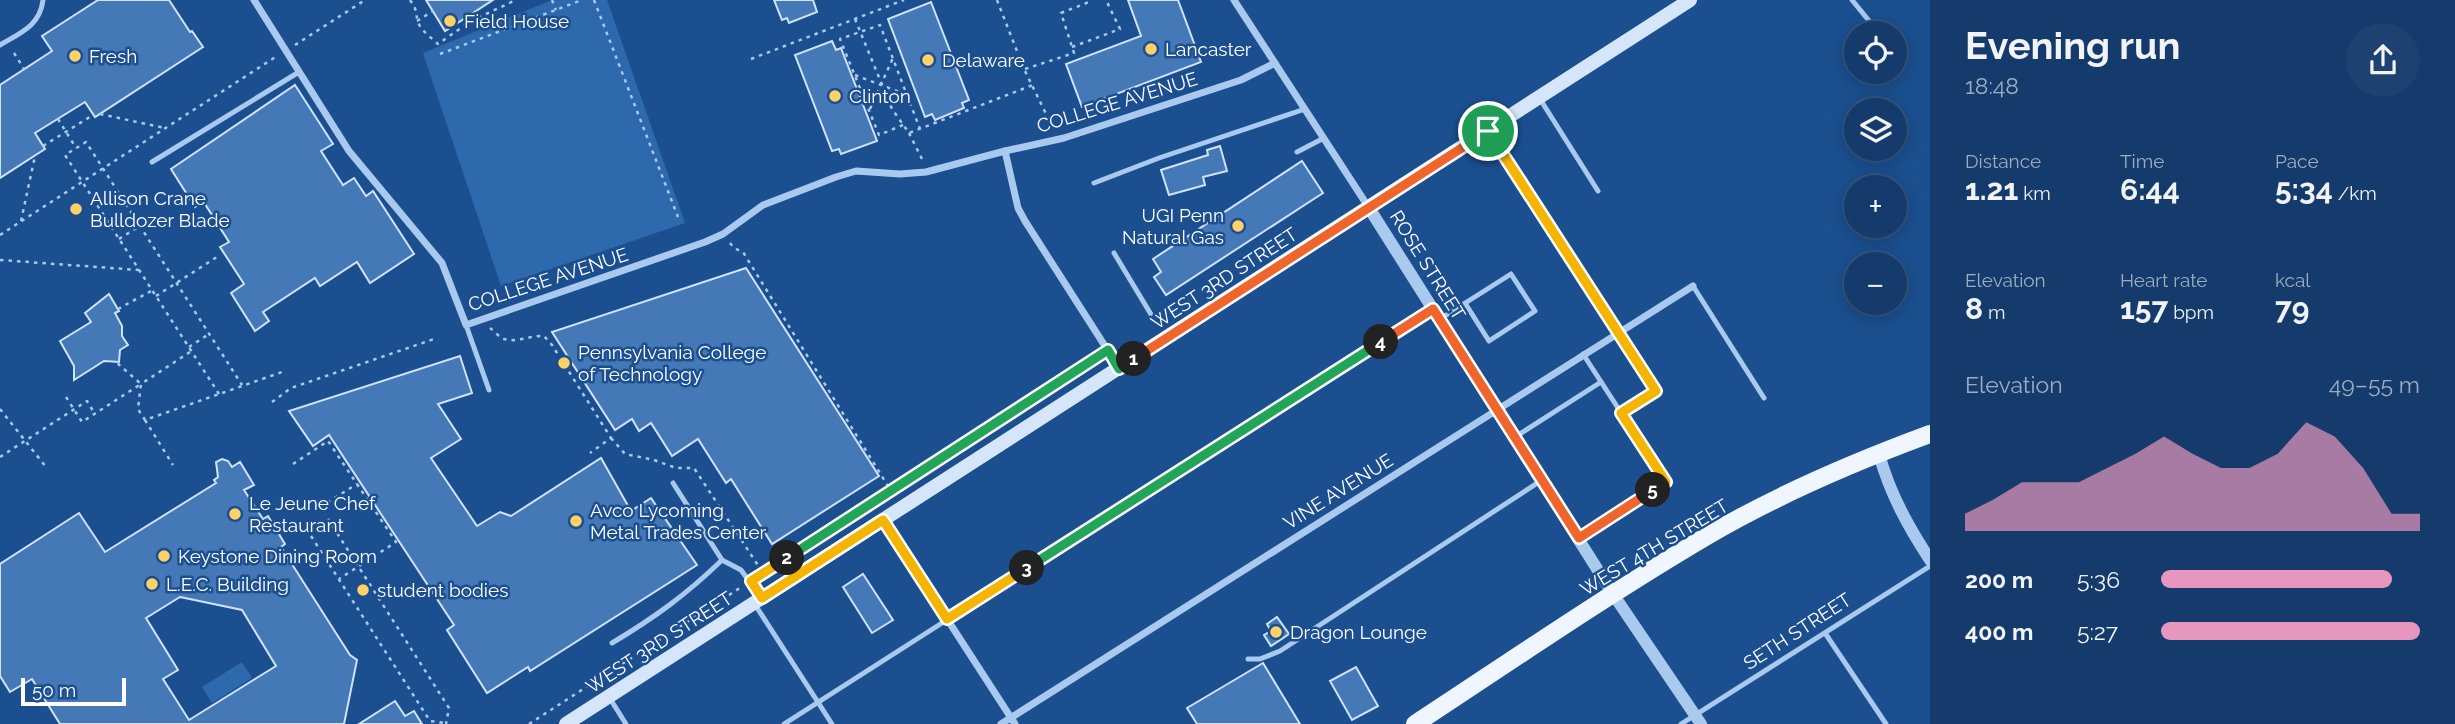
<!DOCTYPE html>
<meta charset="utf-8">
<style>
body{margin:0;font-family:Raleway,sans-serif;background:#1d4271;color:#f1f3f6;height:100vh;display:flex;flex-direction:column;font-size:26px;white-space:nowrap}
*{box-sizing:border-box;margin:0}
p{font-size:23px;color:#9dadc1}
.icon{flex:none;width:38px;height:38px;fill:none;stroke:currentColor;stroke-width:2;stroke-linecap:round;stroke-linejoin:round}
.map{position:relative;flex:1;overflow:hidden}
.panel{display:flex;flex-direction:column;background:#143b6b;width:525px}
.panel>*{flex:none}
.controls{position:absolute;left:1844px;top:21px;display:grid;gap:14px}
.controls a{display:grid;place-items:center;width:63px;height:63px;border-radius:50%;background:#143b6b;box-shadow:0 4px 18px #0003,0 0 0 2px #33557e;font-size:35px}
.scale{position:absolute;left:21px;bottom:18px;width:105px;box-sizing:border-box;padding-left:7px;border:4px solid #fff;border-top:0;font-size:19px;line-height:24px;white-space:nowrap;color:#fff;-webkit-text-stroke:5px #1b4f8f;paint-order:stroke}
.pin{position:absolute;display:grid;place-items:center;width:60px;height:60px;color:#fff;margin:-30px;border:4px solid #fff;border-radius:50%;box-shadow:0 2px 7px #0007}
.km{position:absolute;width:35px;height:35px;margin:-18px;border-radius:50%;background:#222;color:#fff;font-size:19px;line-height:35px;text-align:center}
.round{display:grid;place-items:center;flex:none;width:74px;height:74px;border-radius:37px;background:#1d4271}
.summary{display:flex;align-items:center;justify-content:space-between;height:119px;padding:0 35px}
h1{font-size:38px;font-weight:700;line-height:52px}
.stats{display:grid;grid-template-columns:repeat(3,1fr);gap:10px;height:119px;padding:7px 35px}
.stats div{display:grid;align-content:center}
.stats b{font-size:30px;font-weight:700}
.stats small{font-size:19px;font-weight:400}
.stats p{font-size:19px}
.chart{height:196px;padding:14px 35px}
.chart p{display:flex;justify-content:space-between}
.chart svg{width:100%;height:126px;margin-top:7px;fill:#e797bd;opacity:.7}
ul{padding:0 35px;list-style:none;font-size:23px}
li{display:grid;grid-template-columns:112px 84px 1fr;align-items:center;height:52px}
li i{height:18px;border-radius:9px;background:#e797bd}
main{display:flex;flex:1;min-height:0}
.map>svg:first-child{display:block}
.green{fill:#2e69ad}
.building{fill:#4478b7;stroke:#cfe3fa;stroke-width:2;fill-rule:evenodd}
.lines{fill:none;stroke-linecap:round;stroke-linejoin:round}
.path{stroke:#a9c9ee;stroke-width:2.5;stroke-dasharray:3.5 5;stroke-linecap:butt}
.service{stroke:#a9c9ee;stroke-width:5}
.minor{stroke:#a9c9ee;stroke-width:7}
.tertiary{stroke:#a9c9ee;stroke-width:12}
.secondary{stroke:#d6e6fa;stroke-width:14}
.primary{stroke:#f0f6ff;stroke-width:18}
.split-1-casing{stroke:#fff;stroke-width:14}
.split-2-casing{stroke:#fff;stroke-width:14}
.split-3-casing{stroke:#fff;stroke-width:14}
.split-4-casing{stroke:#fff;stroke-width:14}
.split-5-casing{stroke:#fff;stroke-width:14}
.split-6-casing{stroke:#fff;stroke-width:14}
.split-1{stroke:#f0652b;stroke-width:9}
.split-2{stroke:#22a559;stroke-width:9}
.split-3{stroke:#f5b400;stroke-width:9}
.split-4{stroke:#22a559;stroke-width:9}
.split-5{stroke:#f0652b;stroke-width:9}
.split-6{stroke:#f5b400;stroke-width:9}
.poi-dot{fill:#ffd166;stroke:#1b4f8f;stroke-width:2.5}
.labels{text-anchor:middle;stroke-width:5;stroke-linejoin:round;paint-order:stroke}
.poi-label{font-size:19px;fill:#fff;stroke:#1b4f8f;text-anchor:start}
.street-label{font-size:19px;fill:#fff;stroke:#1b4f8f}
</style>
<main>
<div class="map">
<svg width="1930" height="724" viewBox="0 0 1930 724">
<rect width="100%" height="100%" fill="#1b4f8f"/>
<g class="green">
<path d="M552 0H607L685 223 501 286 423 53Z"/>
<path d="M242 662 252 678 212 703 202 687Z"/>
</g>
<g class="building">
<path d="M98 0H169L190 32 192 31 203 47 95 117 85 102 35 133 45 149 0 178V85L52 51 42 36Z"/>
<path d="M426 0H493L445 31Z"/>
<path d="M774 0H813L817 12 789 23 787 18 782 20Z"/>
<path d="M1128 0H1178L1201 62 1082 107 1066 64 1141 36Z"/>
<path d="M931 2 969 100 962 103 964 108 935 120 932 114 925 117 888 19Z"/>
<path d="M832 41 836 50 841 48 877 141 841 154 839 149 832 151 795 55Z"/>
<path d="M295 85 333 144 321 151 343 185 354 178 366 196 373 191 414 254 370 283 357 262 320 286 315 278 263 312 269 321 255 331 231 293 244 284 220 247 229 242 203 201 195 207 171 169Z"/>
<path d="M1220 146 1227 171 1203 177 1205 185 1169 195 1161 170 1208 155 1207 150Z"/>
<path d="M1302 161 1323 193 1166 295 1154 277 1161 272 1153 259Z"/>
<path d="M746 268 879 476 772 544 731 479 726 483 698 439 672 456 651 423 639 431 632 419 615 430 552 332Z"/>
<path d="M109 294 119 311 115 313 122 326V336L128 345 120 350 119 362 104 361 74 380V366L60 341 91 322 85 313Z"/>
<path d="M460 356 472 393 438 404 461 439 431 458 477 526 500 512 511 516 601 458 631 511 651 498 697 565 530 671 528 667 487 693 447 630 454 625 329 435 313 446 289 411Z"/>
<path d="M222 459 228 461 232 467 240 462 254 485 244 490 263 519 268 516 285 544 281 547 350 655 357 660 344 724H60L32 679 10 692 0 676V564L79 513 105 552 216 483 214 480 218 477 216 462ZM180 597 242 610 276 666 189 720 163 679 178 670 146 618Z"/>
<path d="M863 574 893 620 872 633 843 587Z"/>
<path d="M1277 617 1289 634 1271 646 1264 635 1271 631 1267 624Z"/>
<path d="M1263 663 1300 724H1197L1187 708Z"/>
<path d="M1356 667 1378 706 1352 720 1330 681Z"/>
<path d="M395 701 405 716 414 711 422 724H359Z"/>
</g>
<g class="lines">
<g class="path">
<path d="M410 0C418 11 415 12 418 22 421 31 432 38 438 44L471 21 516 0"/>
<path d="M552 0 556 10"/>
<path d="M594 0 678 217"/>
<path d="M997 0 1024 69 1052 126"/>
<path d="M855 19 892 109 909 133 1033 85"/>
<path d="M417 21 433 11"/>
<path d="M295 45 365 0"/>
<path d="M1072 47 1120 29 1106 0"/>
<path d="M14 53 24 69"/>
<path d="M440 54 582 0"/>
<path d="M751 59 904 0"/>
<path d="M1025 69 1074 53 1061 13 1089 2V0"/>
<path d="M855 75 907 95"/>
<path d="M870 109 893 58"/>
<path d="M100 114 165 128"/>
<path d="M58 119 76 148"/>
<path d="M903 125 879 135 840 39 880 25 920 129"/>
<path d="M909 133 923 161"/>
<path d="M43 146 93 115"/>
<path d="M21 221 35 156"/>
<path d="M0 235 277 56"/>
<path d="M119 239 140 226"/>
<path d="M730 243 734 248 743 252 891 491"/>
<path d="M0 260 139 270"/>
<path d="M156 296 220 255"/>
<path d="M118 309 153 290"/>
<path d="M490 328C494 331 499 337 504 339 517 343 531 335 544 336L552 345 611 438 590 453"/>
<path d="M189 347 209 334"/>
<path d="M190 352 141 384 138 409 145 420 285 371"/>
<path d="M219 394 65 155 86 142 242 385"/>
<path d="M66 397 82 422 141 384 116 362"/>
<path d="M272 402 291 388 437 338"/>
<path d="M0 409 46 467"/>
<path d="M145 420 173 465"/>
<path d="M611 438 625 454 654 460 676 468H694L763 573"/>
<path d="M0 457 87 401 95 414"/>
<path d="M293 464 328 441 396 542 339 579"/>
<path d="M320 507 357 484"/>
<path d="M328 519 449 708 446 724"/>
<path d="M311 536 430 721 445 723"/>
<path d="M758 577 1099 356"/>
<path d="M529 724 743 586"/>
</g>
<g class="service">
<path d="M1852 0 1879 33"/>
<path d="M0 45C20 33 40 26 43 0"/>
<path d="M1540 99 1598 191"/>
<path d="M1488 131 1656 391 1621 413"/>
<path d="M1297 152 1324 138"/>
<path d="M152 162 299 72"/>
<path d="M1094 183 1159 158 1305 109"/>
<path d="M1114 253 1155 321"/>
<path d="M1693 286 1764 398"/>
<path d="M1440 319 1511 274 1535 311 1489 341 1465 303"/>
<path d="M466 325 489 390"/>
<path d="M1515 437 1601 382"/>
<path d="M673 483 722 560 741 570 760 596"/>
<path d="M1579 538 1666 482 1583 354"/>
<path d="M754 603 832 724"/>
<path d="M1825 633 1886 724"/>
<path d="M612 643C654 618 687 594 722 560"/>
<path d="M1248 659H1260L1280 651 1542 480"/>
<path d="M609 697 626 724"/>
<path d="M784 724 1433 309"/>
<path d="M1681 724 1930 566"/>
</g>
<g class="minor">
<path d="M254 0 349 151 442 263 466 325 705 242 723 234 763 205 836 177 856 171 900 174 926 172 1005 151 1018 208 1025 221 1119 368"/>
<path d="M1234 0 1369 208"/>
<path d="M1005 151 1064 138 1241 80 1275 63"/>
<path d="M883 520 1015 724"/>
<path d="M1001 724 1693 286"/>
</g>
<g class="tertiary">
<path d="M1369 208 1613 594 1701 724"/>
<path d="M1879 454C1890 494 1908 526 1930 560"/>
</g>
<path class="secondary" d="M566 724 1690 0"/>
<path class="primary" d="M1415 724C1511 661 1607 595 1707 536 1777 495 1854 462 1930 434"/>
</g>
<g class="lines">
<defs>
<path id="split-1" d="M1134 359 1488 131"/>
<path id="split-2" d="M787 558 1108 350 1119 369 1134 359"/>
<path id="split-3" d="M787 558 751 581 762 598 883 520 947 619 1027 568"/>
<path id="split-4" d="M1027 568 1381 342"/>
<path id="split-5" d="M1381 342 1433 309 1579 538 1653 490"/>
<path id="split-6" d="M1488 131 1656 391 1621 413 1666 482 1653 490"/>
</defs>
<use href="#split-1" class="split-1-casing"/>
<use href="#split-2" class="split-2-casing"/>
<use href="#split-3" class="split-3-casing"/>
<use href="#split-4" class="split-4-casing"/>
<use href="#split-5" class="split-5-casing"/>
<use href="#split-6" class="split-6-casing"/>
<use href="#split-1" class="split-1"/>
<use href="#split-2" class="split-2"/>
<use href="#split-3" class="split-3"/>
<use href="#split-4" class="split-4"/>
<use href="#split-5" class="split-5"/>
<use href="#split-6" class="split-6"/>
</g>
<g class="poi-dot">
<circle cx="450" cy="21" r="7"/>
<circle cx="1151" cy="49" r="7"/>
<circle cx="75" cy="56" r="7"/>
<circle cx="928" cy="60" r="7"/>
<circle cx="835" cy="96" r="7"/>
<circle cx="76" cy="209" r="7"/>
<circle cx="1238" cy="226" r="7"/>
<circle cx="564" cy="363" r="7"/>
<circle cx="235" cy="514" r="7"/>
<circle cx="576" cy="521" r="7"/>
<circle cx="164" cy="556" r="7"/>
<circle cx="152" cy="584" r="7"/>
<circle cx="363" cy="590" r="7"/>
<circle cx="1276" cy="632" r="7"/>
</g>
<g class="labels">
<g class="poi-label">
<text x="464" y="28">Field House</text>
<text x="1165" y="56">Lancaster</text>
<text x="89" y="63">Fresh</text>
<text x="942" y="67">Delaware</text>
<text x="849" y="103">Clinton</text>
<text x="90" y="205">Allison Crane<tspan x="90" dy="22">Bulldozer Blade</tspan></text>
<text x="1224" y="222" text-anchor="end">UGI Penn<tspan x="1224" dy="22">Natural Gas</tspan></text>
<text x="578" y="359">Pennsylvania College<tspan x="578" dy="22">of Technology</tspan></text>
<text x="249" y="510">Le Jeune Chef<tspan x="249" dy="22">Restaurant</tspan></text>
<text x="590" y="517">Avco Lycoming<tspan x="590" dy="22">Metal Trades Center</tspan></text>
<text x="178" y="563">Keystone Dining Room</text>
<text x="166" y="591">L.E.C. Building</text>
<text x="377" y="597">student bodies</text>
<text x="1290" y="639">Dragon Lounge</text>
</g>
<g class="street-label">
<text transform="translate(1117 102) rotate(-17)" y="7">COLLEGE AVENUE</text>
<text transform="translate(1428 265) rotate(58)" y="7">ROSE STREET</text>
<text transform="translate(1224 278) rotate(-33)" y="7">WEST 3RD STREET</text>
<text transform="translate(548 279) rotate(-18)" y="7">COLLEGE AVENUE</text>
<text transform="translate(1338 491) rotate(-32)" y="7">VINE AVENUE</text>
<text transform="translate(1654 547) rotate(-31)" y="7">WEST 4TH STREET</text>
<text transform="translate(1797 631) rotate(-33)" y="7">SETH STREET</text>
<text transform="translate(659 642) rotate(-33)" y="7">WEST 3RD STREET</text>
</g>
</g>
</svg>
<div class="controls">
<a><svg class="icon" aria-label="locate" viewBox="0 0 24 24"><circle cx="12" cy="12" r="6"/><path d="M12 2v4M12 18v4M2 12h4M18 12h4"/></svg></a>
<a><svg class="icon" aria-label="layers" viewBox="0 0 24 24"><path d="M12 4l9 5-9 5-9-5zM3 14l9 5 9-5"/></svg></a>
<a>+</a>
<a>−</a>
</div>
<div class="scale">50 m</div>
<div class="pin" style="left:1488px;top:131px;background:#1e9e55"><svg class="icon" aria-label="arrive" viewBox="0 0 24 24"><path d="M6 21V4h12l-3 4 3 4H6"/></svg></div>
<b class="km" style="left:1134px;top:359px">1</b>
<b class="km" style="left:787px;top:558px">2</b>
<b class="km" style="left:1027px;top:568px">3</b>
<b class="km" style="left:1381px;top:342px">4</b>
<b class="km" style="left:1653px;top:490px">5</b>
</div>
<section class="panel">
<div class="summary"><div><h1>Evening run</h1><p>18:48</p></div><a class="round"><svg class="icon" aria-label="share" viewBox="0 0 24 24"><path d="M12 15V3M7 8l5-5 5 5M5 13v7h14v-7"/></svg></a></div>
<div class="stats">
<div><p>Distance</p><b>1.21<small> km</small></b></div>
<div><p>Time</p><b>6:44</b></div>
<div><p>Pace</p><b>5:34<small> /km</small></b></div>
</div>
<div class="stats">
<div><p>Elevation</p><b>8<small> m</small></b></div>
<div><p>Heart rate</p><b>157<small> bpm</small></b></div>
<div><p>kcal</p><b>79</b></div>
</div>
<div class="chart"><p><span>Elevation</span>49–55 m</p>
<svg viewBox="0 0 160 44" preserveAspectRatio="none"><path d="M0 44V38L10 33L20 27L30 27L40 27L50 22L60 17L70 11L80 17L90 22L100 22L110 17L120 6L130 11L140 22L150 38L160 38V44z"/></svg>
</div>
<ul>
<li><b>200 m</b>5:36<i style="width:89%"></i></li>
<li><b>400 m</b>5:27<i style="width:100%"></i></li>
</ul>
</section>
</main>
